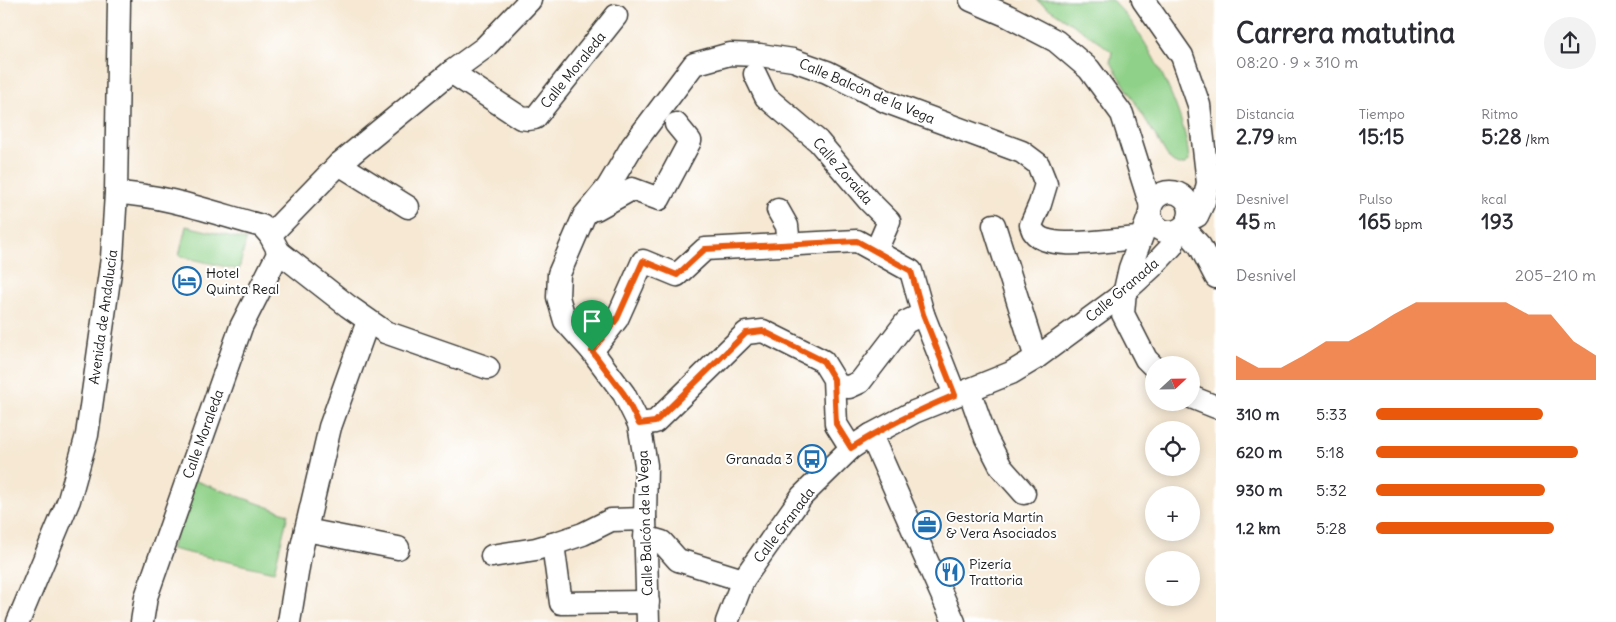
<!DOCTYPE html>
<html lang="es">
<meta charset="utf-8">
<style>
body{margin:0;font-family:Delius,sans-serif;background:#f2f2f3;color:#2b2b33;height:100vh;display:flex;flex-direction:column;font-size:19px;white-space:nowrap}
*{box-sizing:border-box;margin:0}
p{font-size:16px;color:#7c7c81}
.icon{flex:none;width:28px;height:28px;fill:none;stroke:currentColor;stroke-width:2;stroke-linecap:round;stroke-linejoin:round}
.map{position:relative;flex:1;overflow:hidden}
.sheet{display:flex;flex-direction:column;background:#fff;width:400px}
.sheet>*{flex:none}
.needle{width:32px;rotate:68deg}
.buttons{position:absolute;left:1145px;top:356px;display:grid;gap:10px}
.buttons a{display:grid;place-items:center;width:55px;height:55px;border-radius:50%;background:#fff;box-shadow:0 2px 12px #0003;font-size:25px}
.pin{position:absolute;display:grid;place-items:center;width:42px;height:42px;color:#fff;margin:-51px -21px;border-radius:50% 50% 50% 0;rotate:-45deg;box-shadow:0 0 5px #0007}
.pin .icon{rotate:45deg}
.round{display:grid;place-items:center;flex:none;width:52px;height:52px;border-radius:26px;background:#f2f2f3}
.headline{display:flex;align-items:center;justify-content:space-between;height:85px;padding:0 20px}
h1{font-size:28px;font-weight:700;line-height:38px}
.metrics{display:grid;grid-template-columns:repeat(3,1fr);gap:8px;height:85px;padding:5px 20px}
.metrics div{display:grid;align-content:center}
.metrics b{font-size:21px;font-weight:700}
.metrics small{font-size:14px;font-weight:400}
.metrics p{font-size:14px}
.chart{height:140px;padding:10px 20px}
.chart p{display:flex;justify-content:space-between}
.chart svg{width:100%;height:90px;margin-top:5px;fill:#ea580c;opacity:.7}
ul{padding:0 20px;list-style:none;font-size:16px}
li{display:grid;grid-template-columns:80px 60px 1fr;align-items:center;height:38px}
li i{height:12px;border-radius:6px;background:#ea580c}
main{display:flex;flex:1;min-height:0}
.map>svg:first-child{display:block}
.green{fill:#90d189;stroke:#567652}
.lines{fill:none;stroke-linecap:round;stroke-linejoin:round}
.minor-casing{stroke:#3d3b37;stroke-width:25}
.minor{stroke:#fff;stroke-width:22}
.route-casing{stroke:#fff;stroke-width:10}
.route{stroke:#ea580c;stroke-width:6}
.labels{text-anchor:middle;stroke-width:4;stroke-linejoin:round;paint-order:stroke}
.street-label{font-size:14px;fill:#1c1c1c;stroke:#fff}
.poi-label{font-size:14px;fill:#1c1c1c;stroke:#fff;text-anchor:start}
</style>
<main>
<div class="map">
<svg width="1216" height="622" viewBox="0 0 1216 622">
<rect width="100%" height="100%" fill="#fff"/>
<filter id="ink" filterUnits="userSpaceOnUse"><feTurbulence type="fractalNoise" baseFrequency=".02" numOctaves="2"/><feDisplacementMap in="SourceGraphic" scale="10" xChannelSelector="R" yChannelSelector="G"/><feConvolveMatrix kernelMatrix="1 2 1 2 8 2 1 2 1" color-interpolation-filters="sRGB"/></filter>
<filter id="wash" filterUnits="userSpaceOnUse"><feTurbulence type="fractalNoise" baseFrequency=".0096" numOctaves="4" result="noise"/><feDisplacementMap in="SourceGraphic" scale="20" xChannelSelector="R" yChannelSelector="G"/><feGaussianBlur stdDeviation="1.12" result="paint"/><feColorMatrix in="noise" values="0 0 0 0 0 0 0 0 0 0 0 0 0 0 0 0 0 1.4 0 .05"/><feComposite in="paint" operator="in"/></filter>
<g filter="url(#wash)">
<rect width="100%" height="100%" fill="#f6e8d3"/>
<g class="green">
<path d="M1036 0H1112C1119 8 1127 15 1132 23 1157 59 1187 118 1189 161 1182 167 1177 166 1170 160L1110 61 1112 52 1098 41Z"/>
<path d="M186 226 246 240 239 270 179 256Z"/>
<path d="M193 480 288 514 274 572 171 549Z"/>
</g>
</g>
<g filter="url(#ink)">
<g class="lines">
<defs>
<g id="minor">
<path d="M971 0 1008 16 1056 41 1089 69 1122 114 1151 206"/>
<path d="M1143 0 1182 56 1199 105 1208 183 1204 201 1197 216 1190 219"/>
<path d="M451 72 521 118 528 119 535 118 616 16"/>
<path d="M755 74 766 97 818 141 869 201 889 221 876 251"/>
<path d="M339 164 408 207"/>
<circle cx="1170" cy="212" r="20"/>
<path d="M116 193C166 195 214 213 262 226L270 235 279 252 348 306 385 332 488 368"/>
<path d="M596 209 632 189 659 199 690 141 676 124"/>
<path d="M778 210 787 226 789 245"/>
<path d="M1150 214 1130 268 1125 290 1123 314 1146 359 1154 367"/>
<path d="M994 225 1036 358"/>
<path d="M1184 228 1200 246 1216 277"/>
<path d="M270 235 339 164 451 72 484 48 530 0"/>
<path d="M592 351 617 319 643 261 677 275 705 249 857 241 911 271 923 314 955 395"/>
<path d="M835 386 849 387 860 382 906 322 923 314"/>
<path d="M969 390 986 438 1001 467 1024 493"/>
<path d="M1191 397 1216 407"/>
<path d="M639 424 655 422 746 333 763 331 823 361 834 379 836 424 851 448"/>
<path d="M871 435 954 622"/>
<path d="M306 530 398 548"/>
<path d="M645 537 662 542 678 560 743 580"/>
<path d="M553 544 561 603 648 602"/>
<path d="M492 556 536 549 553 544 583 534 611 520 645 519"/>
<path d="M18 622 69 500 87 435 112 258 116 193 119 0"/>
<path d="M142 622 146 597 241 327 279 252"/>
<path d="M289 622 300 555 330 427 368 321"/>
<path d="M648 622 645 519 646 465 639 424 624 394 592 351 565 321 558 297 559 274 584 216 608 187 633 145 694 64 730 54 760 55 793 60 827 72 887 102 1022 152 1038 164 1046 184 1040 204 1031 225C1032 227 1032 230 1034 232 1048 253 1118 238 1140 238"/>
<path d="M727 622 743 580 802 496 851 448 871 435 914 412 1011 373 1036 358 1119 297 1153 266 1172 246 1175 232"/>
</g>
</defs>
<use href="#minor" class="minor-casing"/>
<use href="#minor" class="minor"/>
</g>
</g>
<g class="lines" filter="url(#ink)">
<defs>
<path id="route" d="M857 241 911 271 923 314 955 395C919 410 884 427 851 448L836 424 834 379 823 361 763 331 746 333 655 422 639 424 624 394 592 351 617 319 643 261 677 275 705 249Z"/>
</defs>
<use href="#route" class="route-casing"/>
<use href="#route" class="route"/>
</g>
<defs>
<symbol id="hotel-ring" viewBox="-11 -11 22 22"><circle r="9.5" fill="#fff" stroke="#1f6fb2" stroke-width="1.5"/><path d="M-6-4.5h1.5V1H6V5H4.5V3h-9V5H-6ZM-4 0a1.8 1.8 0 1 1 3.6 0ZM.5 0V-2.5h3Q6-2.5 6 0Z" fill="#1f6fb2"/></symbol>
<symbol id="bus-ring" viewBox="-11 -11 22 22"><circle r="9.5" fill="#fff" stroke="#1f6fb2" stroke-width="1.5"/><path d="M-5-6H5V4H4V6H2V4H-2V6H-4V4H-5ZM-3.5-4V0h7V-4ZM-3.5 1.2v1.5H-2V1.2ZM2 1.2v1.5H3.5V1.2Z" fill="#1f6fb2"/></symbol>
<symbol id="office-ring" viewBox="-11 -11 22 22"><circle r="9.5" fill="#fff" stroke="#1f6fb2" stroke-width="1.5"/><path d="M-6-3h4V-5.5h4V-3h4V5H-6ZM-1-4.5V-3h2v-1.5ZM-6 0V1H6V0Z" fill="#1f6fb2"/></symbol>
<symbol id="restaurant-ring" viewBox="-11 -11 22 22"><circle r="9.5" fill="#fff" stroke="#1f6fb2" stroke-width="1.5"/><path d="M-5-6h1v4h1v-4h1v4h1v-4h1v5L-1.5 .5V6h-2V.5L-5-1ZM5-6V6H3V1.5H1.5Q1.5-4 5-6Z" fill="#1f6fb2"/></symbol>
</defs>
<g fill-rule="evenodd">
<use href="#hotel-ring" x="171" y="265" width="32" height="32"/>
<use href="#bus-ring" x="796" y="443" width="32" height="32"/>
<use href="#office-ring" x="911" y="509" width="32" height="32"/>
<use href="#restaurant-ring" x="934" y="556" width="32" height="32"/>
</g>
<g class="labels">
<g class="street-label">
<text transform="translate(573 70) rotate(-51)" y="5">Calle Moraleda</text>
<text transform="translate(867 91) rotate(23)" y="5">Calle Balcón de la Vega</text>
<text transform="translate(843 171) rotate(49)" y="5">Calle Zoraida</text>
<text transform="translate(1122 290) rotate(-40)" y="5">Calle Granada</text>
<text transform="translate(103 317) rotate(-82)" y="5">Avenida de Andalucía</text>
<text transform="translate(203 434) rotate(-70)" y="5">Calle Moraleda</text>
<text transform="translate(645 523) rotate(-92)" y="5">Calle Balcón de la Vega</text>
<text transform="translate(784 525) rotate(-53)" y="5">Calle Granada</text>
</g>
<g class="poi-label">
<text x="206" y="278">Hotel<tspan x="206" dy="16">Quinta Real</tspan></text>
<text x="793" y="464" text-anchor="end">Granada 3</text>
<text x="946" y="522">Gestoría Martín<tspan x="946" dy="16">&amp; Vera Asociados</tspan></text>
<text x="969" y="569">Pizería<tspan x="969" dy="16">Trattoria</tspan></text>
</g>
</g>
</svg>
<div class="buttons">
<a><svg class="needle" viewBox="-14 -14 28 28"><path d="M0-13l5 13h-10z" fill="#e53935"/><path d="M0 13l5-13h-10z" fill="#7c7c81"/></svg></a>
<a><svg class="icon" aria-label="locate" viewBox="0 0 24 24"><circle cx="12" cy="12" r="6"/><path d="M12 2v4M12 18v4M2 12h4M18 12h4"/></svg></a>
<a>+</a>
<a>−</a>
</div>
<div class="pin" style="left:592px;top:351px;background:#1e9e55"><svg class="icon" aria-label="arrive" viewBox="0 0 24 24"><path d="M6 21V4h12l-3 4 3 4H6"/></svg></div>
</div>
<section class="sheet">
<div class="headline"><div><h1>Carrera matutina</h1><p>08:20 · 9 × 310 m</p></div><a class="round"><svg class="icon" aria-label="share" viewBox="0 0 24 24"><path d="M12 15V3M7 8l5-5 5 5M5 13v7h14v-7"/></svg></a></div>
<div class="metrics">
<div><p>Distancia</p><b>2.79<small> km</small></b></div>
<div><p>Tiempo</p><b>15:15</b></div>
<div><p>Ritmo</p><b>5:28<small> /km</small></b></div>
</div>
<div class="metrics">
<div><p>Desnivel</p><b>45<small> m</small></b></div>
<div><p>Pulso</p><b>165<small> bpm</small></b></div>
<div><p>kcal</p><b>193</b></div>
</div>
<div class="chart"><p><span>Desnivel</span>205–210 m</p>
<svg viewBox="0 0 160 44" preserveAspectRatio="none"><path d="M0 44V32L10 38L20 38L30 32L40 25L50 25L60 19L70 12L80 6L90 6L100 6L110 6L120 6L130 12L140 12L150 25L160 32V44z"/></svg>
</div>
<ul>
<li><b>310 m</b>5:33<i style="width:76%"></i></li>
<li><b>620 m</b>5:18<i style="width:92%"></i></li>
<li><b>930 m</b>5:32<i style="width:77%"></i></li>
<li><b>1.2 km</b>5:28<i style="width:81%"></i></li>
</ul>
</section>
</main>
